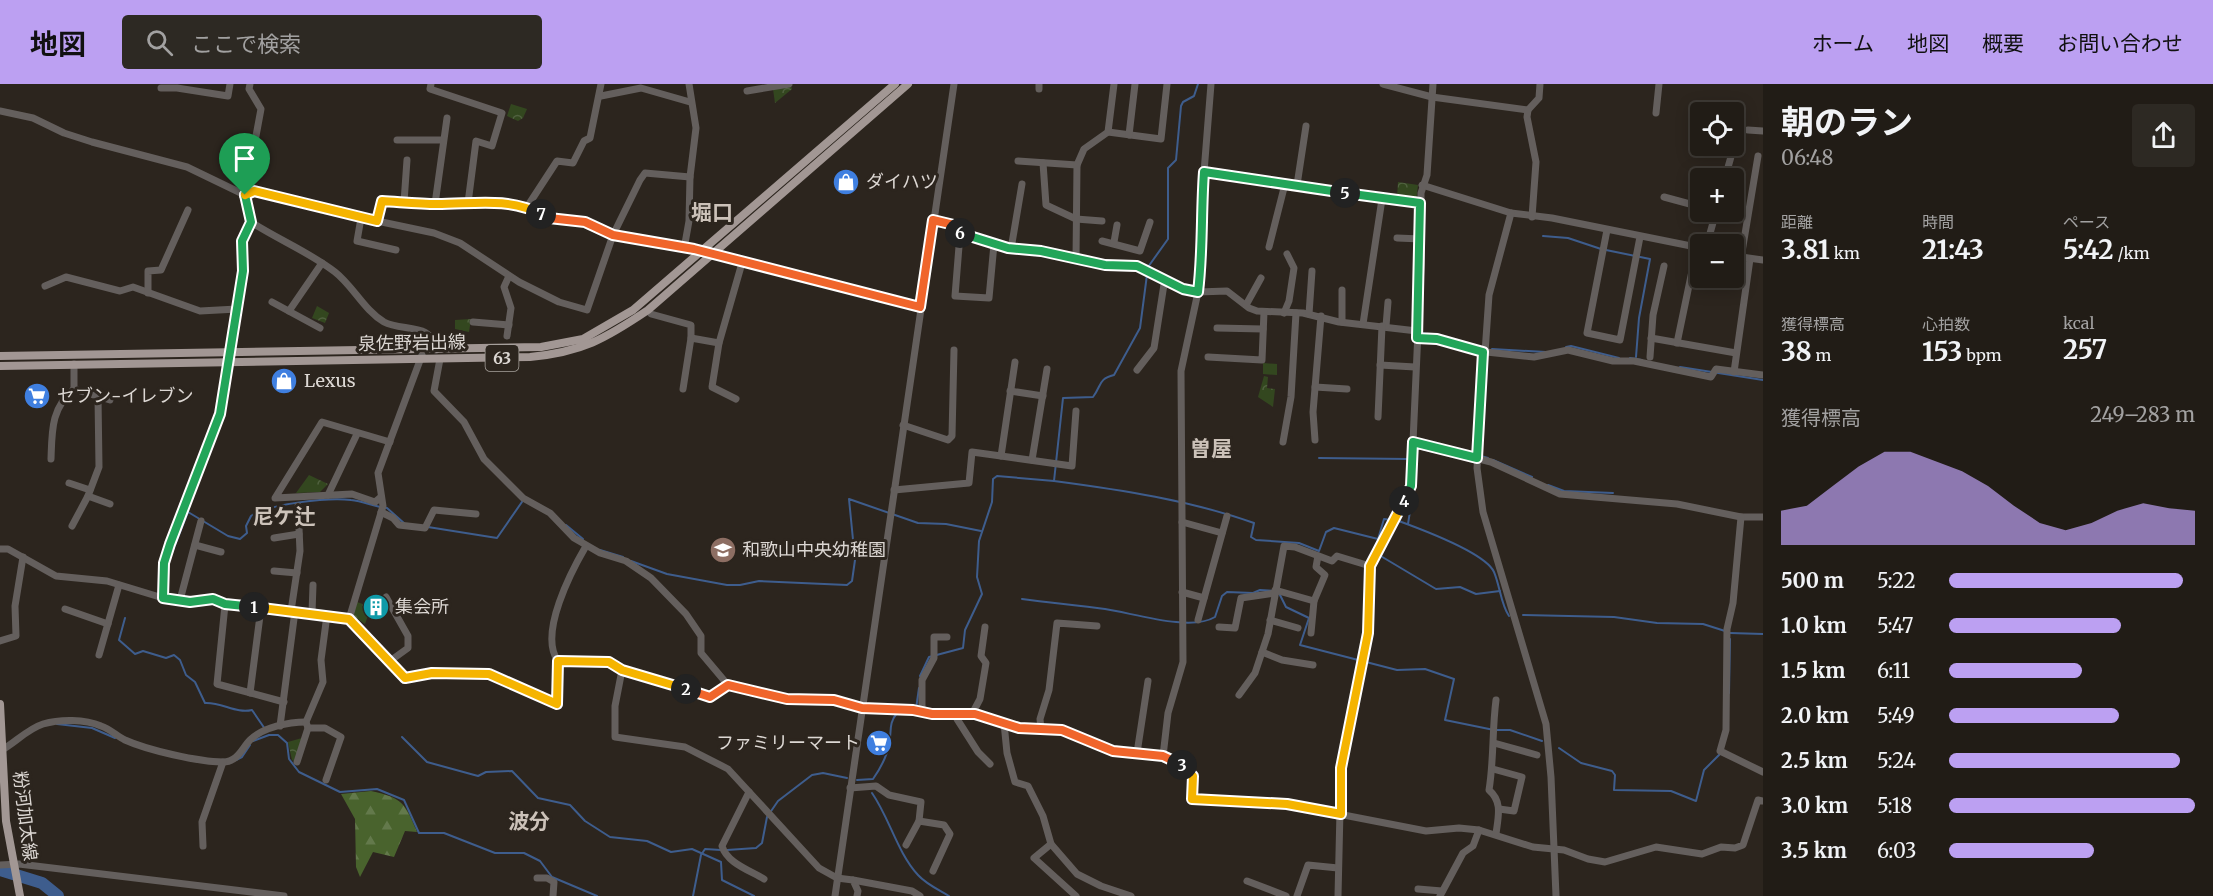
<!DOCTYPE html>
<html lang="ja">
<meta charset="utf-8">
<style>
body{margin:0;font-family:Merriweather,"Noto Sans JP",serif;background:#2d2923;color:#f1f3f6;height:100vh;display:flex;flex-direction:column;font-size:22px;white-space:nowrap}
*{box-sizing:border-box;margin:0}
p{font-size:20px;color:#a2a1a1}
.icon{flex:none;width:33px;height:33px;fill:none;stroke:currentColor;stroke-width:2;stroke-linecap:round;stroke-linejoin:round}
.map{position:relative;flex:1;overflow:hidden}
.panel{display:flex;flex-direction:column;background:#211c16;width:450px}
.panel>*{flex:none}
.fabs{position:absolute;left:1690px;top:18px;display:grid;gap:12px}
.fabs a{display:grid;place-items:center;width:54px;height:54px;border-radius:6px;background:#211c16;box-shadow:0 3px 15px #0003,0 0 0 2px #3e3a35;font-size:30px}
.pin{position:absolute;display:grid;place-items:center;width:51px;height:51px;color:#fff;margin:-62px -26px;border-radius:50% 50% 50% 0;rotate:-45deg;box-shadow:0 0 6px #0007}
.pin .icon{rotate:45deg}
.km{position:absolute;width:30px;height:30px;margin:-15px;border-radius:50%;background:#222;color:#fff;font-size:16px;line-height:30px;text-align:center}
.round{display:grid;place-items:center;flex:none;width:63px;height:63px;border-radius:6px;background:#2d2923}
.overview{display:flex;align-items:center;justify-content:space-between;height:102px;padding:0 18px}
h1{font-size:33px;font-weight:700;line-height:45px}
.metrics{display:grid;grid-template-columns:repeat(3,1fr);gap:9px;height:102px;padding:6px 18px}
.metrics div{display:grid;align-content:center}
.metrics b{font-size:26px;font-weight:700}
.metrics small{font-size:16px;font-weight:400}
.metrics p{font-size:16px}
.chart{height:168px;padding:12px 18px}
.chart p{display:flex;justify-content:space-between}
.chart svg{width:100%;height:108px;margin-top:6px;fill:#bca0f2;opacity:.7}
ul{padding:0 18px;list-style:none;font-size:20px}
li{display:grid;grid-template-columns:96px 72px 1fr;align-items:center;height:45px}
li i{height:15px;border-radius:8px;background:#bca0f2}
header{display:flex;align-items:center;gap:36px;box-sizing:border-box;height:84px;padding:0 30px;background:#bca0f2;color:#111}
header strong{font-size:28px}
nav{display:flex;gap:33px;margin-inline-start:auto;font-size:21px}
.search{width:420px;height:54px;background:#2d2923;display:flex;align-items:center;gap:15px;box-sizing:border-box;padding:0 21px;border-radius:6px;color:#a2a1a1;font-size:22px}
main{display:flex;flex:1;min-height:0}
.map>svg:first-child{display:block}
.forest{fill:url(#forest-firs)}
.park{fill:url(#park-crowns)}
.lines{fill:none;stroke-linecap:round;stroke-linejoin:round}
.stream{stroke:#3e5d8d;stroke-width:2}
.river{stroke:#3e5d8d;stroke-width:12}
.minor{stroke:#645f5d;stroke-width:7}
.major{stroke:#a29794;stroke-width:8}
.split-1-casing{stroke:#fff;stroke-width:12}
.split-2-casing{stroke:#fff;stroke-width:12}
.split-3-casing{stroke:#fff;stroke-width:12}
.split-4-casing{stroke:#fff;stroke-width:12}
.split-5-casing{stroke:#fff;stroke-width:12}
.split-6-casing{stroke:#fff;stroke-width:12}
.split-7-casing{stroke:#fff;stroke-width:12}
.split-8-casing{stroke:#fff;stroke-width:12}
.split-1{stroke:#22a559;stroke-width:8}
.split-2{stroke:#f5b400;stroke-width:8}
.split-3{stroke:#f0652b;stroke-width:8}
.split-4{stroke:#f5b400;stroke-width:8}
.split-5{stroke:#22a559;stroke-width:8}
.split-6{stroke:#22a559;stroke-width:8}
.split-7{stroke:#f0652b;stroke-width:8}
.split-8{stroke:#f5b400;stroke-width:8}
.labels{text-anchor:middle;stroke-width:6;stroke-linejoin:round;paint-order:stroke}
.shield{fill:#2c251e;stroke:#a7a29d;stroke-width:1.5}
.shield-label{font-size:16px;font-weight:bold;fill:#dcd7d3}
.poi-label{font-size:18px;fill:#dcd7d3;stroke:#2c251e;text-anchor:start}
.street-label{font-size:18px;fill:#dcd7d3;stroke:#2c251e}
.quarter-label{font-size:21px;font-weight:bold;fill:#ccc2b9;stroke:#2c251e}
</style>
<header>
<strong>地図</strong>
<div class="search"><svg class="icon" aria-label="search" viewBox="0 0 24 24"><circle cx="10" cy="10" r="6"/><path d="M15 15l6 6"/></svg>ここで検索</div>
<nav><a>ホーム</a><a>地図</a><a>概要</a><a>お問い合わせ</a></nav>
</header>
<main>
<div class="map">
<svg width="1763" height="812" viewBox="0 0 1763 812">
<defs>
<pattern id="forest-firs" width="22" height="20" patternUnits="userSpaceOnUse" patternTransform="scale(1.5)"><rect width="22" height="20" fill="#49632d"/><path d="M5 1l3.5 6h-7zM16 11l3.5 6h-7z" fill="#63794b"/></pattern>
<pattern id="park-crowns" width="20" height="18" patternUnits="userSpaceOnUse" patternTransform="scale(1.5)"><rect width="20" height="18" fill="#33471f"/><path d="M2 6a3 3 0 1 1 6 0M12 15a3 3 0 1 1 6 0" fill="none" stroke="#50613f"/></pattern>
</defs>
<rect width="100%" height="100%" fill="#2c251e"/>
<path class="forest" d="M371 707C403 714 405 719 417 748L405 747 394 773 373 768 360 793 356 783 355 735 341 710Z"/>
<g class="park">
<path d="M791 2 792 5 775 19 773 5Z"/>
<path d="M511 20 527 25 523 34 518 37 507 32Z"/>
<path d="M1398 98 1418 101 1416 117 1397 114Z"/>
<path d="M317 222 329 229 325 239 312 234Z"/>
<path d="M471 235 469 248 455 245V236Z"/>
<path d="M1263 279 1277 280V291L1263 290Z"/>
<path d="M1264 292 1268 293 1267 304 1275 305 1273 323 1258 313Z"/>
<path d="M309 391 328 400 320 408 296 409Z"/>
<path d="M357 518 371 523 365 540 352 531Z"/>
<path d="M302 654 294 677 292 676 288 658Z"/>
</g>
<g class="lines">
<g class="stream">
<path d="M1543 152 1568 154 1601 165"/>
<path d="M1606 166 1650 175 1639 234 1636 273"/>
<path d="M1422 249 1483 264"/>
<path d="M1566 263 1571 262 1619 274"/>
<path d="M1492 265 1546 268"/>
<path d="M1630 274 1642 276"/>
<path d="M1680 283 1763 296"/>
<path d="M1319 374 1409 375"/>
<path d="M1408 375 1409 362 1444 370 1446 362 1488 374"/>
<path d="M1493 376 1532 393"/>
<path d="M1054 397C1122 406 1189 416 1254 439L1251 453 1256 456 1299 459 1319 467 1326 448 1334 444 1378 455 1379 459"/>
<path d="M1548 401 1564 407 1613 409"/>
<path d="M1396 436C1418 444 1485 468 1494 488 1500 502 1501 521 1509 532"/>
<path d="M1408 440 1414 402"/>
<path d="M566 441 583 455"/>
<path d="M428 443 497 454 524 415"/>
<path d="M1378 455 1384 435 1391 436"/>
<path d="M600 466 623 473"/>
<path d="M1379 471 1436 505 1460 503 1476 510 1500 507"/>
<path d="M631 477 667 490 727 501H740L759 497 847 501 852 497 855 476 849 415 918 439 946 440 981 447"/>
<path d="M168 479 188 428 228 452 240 455 247 449 246 442 251 432C268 420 329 413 351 416 364 417 374 423 387 424L405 440"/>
<path d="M167 487 168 505"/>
<path d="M1279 509 1286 523 1309 534 1300 561 1397 586 1425 585 1454 595 1445 636 1494 646H1510L1542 657"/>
<path d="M1022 515C1050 519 1077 521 1105 525 1133 529 1190 548 1215 533L1222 512 1227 508 1253 509 1260 506 1274 507"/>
<path d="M1523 531 1614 533 1657 539 1703 540 1725 547"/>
<path d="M125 534 119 556 135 570 143 567 166 574 174 571 180 576 186 591 195 598 205 619C222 618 236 630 252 626L265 645"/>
<path d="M1730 549 1763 550"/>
<path d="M920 592 929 573 963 564 965 546 982 510 977 493 979 457 992 418 993 395 997 392 1054 397 1063 314 1093 313C1102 301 1098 295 1114 291L1140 244 1148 183 1168 155V84L1176 76 1181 22 1183 18 1194 12 1198 0"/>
<path d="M1729 609 1730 555"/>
<path d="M916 625 919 604"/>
<path d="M57 640 92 644 115 654"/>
<path d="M402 653 427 678 478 692 486 688 512 687 538 714 570 721 585 737 610 753 647 757 671 768 692 765 721 778 722 796 754 812"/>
<path d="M253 657 269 651H278L287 659 289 675 299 688 340 708 377 705 404 716 419 749H444L495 769H524L540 777 552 793 597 812"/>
<path d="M1559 664 1581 679 1612 687 1615 691 1614 706 1671 707 1696 717 1704 686 1720 670"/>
<path d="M236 676 242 673 250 661"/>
<path d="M857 696 873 695C880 685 887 672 889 660 892 648 888 640 897 629H904"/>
<path d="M872 709C890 735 897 768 918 791 926 800 939 806 949 812"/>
<path d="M727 766 756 764 762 759 767 733 778 717 812 691 823 689 847 694"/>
<path d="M693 812 701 771 705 765 721 766"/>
</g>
<path class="river" d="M0 786 42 799 58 812"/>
<g class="minor">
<path d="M431 0 430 5 502 29 492 62 476 57 468 119"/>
<path d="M1383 0 1432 13 1528 26"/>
<path d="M161 4H177L228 12 230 0"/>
<path d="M1039 5V0"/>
<path d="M747 7 789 0"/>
<path d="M601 12 641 4 690 18"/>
<path d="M0 27 33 34 64 49 92 58 187 83 245 111"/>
<path d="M1656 29 1659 0"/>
<path d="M1748 46 1763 47"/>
<path d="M1108 48 1161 55 1167 0"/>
<path d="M1129 51 1135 0"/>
<path d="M397 56H442"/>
<path d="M1018 77 1077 81"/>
<path d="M1043 79 1046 121 1076 135 1102 137"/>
<path d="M1204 88 1420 119"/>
<path d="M1725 94 1734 62"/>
<path d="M1297 101 1306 42"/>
<path d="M1422 101 1511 129 1552 134 1701 164"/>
<path d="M245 111 254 107 377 137 382 116 435 120 500 117 527 123 549 133 585 139 613 151 694 165 920 223"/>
<path d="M1664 113 1701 123"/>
<path d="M404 118 407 76"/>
<path d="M435 120 447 34"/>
<path d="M527 123 557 77 573 79 584 57 590 54 601 0"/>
<path d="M1511 129 1489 211 1477 384 1483 428 1546 640 1551 693 1556 812"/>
<path d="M1532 133 1536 78 1527 33 1528 26 1539 14 1540 0"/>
<path d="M361 134 357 157 396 166"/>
<path d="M933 136 959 144 960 150 1008 164 1041 167 1105 181 1137 182 1183 205 1198 208 1227 207 1249 224 1257 227 1303 229 1339 238 1417 247"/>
<path d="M377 137 434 149 460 159 519 198 559 218 587 226 613 151 640 96 645 89 690 93"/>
<path d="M251 138C279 156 309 168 335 188 353 202 364 226 384 238 402 248 433 238 436 266"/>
<path d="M1607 146 1587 249 1620 256 1640 153"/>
<path d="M960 150 955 212 989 214 994 160"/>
<path d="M1397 154 1421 155"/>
<path d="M1102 157 1140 167 1150 138"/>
<path d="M1114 158 1117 141"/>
<path d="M1707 160 1716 128"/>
<path d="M1269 163 1285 100"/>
<path d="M684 165 689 137 690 93 696 44 689 0"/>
<path d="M1011 165 1022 100"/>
<path d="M1734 172 1763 176"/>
<path d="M1741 174 1758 72"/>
<path d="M1076 175 1077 81 1084 65 1108 48 1114 0"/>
<path d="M45 202 66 193 120 207 133 203 200 227 237 225"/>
<path d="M1342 206V238"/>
<path d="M148 209V187L161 186 188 126"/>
<path d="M272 218 320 244"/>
<path d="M1246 221 1261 194"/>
<path d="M648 226 651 230 691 241V254"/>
<path d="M289 227 322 179"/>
<path d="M1284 229 1289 217 1294 184 1287 170"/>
<path d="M1309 230 1312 187"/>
<path d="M473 238 509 241"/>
<path d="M1363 240 1382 115"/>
<path d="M1386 242 1388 218"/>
<path d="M1217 244 1263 245"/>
<path d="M507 252 511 224 504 203 509 192"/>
<path d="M1417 254 1437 255 1477 267 1534 273 1568 266 1613 277H1634L1711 293 1716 285 1763 291"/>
<path d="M1651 254 1736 269"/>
<path d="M1677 259 1697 163"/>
<path d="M1208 273 1262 276 1264 228"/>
<path d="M1650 273 1653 231 1664 182"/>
<path d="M440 275 434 307 464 338 484 375 523 414 550 429 574 454 600 469 626 477 651 494 686 530 701 552V569L728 601 787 615 834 616 862 624 913 626 932 630H975L1019 643 1062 646 1113 667 1163 672 1178 679 1188 685 1193 691 1192 715 1287 720 1426 747 1459 744 1479 746 1533 763 1564 766 1588 775 1605 778 1656 763 1702 770 1721 763 1735 764 1743 761 1758 716 1763 717"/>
<path d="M74 280V305L110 316"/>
<path d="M1380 281 1415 283"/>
<path d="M1137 286 1154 264 1165 194"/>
<path d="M1734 288 1750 175"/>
<path d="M1315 303 1347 305"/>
<path d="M683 305 691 254 719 259"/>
<path d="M1010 307 1043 312"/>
<path d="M736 315 712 303 719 259 742 179"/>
<path d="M1378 333 1382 242"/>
<path d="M903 341 948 356 952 352 954 266"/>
<path d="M1315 356 1313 328 1321 232"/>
<path d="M1283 358 1291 313 1296 229"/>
<path d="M1412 358 1491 378 1560 410 1677 420 1741 433H1763"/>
<path d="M1001 372 1072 382 1076 327"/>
<path d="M51 375C52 347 51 324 74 305"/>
<path d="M1032 376 1047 285"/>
<path d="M69 399 90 406"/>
<path d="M894 406 969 399 972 368 1001 372 1015 278"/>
<path d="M328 411 357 350"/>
<path d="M88 412 110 420"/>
<path d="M381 413 375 418 352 410 275 414 322 338 390 358"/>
<path d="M381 428 393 434 399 441 425 444 434 426 476 430"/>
<path d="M1741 433 1733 519 1727 545 1726 646 1720 667 1763 688"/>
<path d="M1182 438 1222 449"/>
<path d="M72 442 88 412 99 383 98 313"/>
<path d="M274 454 299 450"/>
<path d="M195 461 221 468"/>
<path d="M0 465H8L56 492 107 497 163 514 190 518 213 515 225 521 349 535 405 593 432 589 490 590 557 620 558 577C538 550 572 486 586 462"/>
<path d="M274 487 297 489"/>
<path d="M1275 506 1314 517 1325 491 1316 483 1318 472"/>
<path d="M1182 508 1204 514"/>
<path d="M386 513 408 552V564L390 577"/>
<path d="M163 514 164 479 170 460 220 330 243 187 242 157 251 138 245 111 261 25 249 5 250 0"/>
<path d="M180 516 201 437"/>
<path d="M225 521 217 600 284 618"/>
<path d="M65 525 108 540"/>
<path d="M291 527 300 467 298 422"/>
<path d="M312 529 313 501"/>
<path d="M349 535 383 422 378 389 422 271"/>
<path d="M1198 536 1227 432"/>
<path d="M1270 536 1298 544"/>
<path d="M1219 543 1235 544 1241 514 1275 509"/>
<path d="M1311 549 1314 517"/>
<path d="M0 557 16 552 15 522 23 473"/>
<path d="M1262 568 1282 576 1313 581"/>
<path d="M99 571 119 501"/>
<path d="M558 577 609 578 622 586 709 613 728 601"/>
<path d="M622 586 615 622V653L685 663 728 685 819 784 837 794 853 796 858 807 857 812"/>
<path d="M250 609 261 524"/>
<path d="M1239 611 1255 589 1268 550 1284 462 1295 463 1332 477 1337 472 1370 482"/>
<path d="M922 628V596L934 574V553H947"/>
<path d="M957 630V635L978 668 990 680"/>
<path d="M972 630 980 615 986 579 981 572 985 543"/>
<path d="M1004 639 1007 669 1015 698 1028 702 1043 732 1051 760 1077 790 1101 802 1131 812"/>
<path d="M280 642 295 527"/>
<path d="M308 644H325L341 653 326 696"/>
<path d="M1041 645 1040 635 1049 606 1057 539 1097 542"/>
<path d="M1494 659 1537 671"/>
<path d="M0 667C14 660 27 645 43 640 60 635 85 635 101 642 110 645 117 652 125 656 147 666 199 678 223 678 238 678 242 664 250 656 263 643 289 638 306 638"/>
<path d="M1137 669 1148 597"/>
<path d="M1163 672 1168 629 1183 578 1181 287 1198 208 1203 170 1201 126 1211 0"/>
<path d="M297 678 308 644 306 638 323 598 321 576 327 531"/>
<path d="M1493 685 1522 693 1514 727 1499 725"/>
<path d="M850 704 876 702 889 711 921 718 919 737 906 761"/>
<path d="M749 708 722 762C727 779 749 786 764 795"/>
<path d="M919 737 944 741 950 750 933 787"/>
<path d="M1496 750C1498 733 1503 718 1489 706 1494 676 1492 646 1496 616"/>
<path d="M1051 760 1034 774 1076 812"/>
<path d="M203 762 202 738 223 678"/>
<path d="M0 781 19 780 284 812"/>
<path d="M537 794H547L554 798 553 812"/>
<path d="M853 796 912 807 920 812"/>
<path d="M1247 797 1286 812"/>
<path d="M1418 805 1442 807"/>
<path d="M835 812 954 0"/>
<path d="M1297 812 1308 781 1338 784"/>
<path d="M1338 812 1341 684 1368 549 1370 482 1411 402 1421 181V109L1427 91 1433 0"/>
<path d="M1440 812 1463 769 1473 762 1479 746"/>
</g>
<g class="major">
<path d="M0 272 541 263 583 255 633 226 895 0"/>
<path d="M0 282 530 273C582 268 605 255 648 226L908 0"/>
<path d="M0 620 6 737 20 812"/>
</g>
</g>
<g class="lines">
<defs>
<path id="split-1" d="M245 111 251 138 242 157 243 187 220 330 170 460 164 479 163 514 190 518 213 515 225 520 254 523"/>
<path id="split-2" d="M254 523 349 535 405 594 432 589 489 590 557 620 558 577 609 578 622 586 686 605"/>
<path id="split-3" d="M686 605 710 613 728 601 787 615 834 616 862 624 913 626 932 630H975L1019 644 1062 646 1113 667 1163 672 1182 681"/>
<path id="split-4" d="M1182 681 1193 692 1192 715 1287 720 1341 730V684L1368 549 1370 482 1404 417"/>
<path id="split-5" d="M1345 109 1420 119 1417 254 1437 255 1483 268 1477 374 1413 358 1411 402 1404 417"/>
<path id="split-6" d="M960 149 1008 164 1041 167 1105 181 1137 182 1183 205 1198 208C1203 168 1201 128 1204 88L1345 109"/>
<path id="split-7" d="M541 130 549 134 585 138 613 151 694 165 920 223 933 136 954 141 960 149"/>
<path id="split-8" d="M245 111 254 107 377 137 382 117C400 118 419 120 437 120 474 120 507 113 541 130"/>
</defs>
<use href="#split-1" class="split-1-casing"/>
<use href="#split-2" class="split-2-casing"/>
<use href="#split-3" class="split-3-casing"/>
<use href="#split-4" class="split-4-casing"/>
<use href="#split-5" class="split-5-casing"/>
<use href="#split-6" class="split-6-casing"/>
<use href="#split-7" class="split-7-casing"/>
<use href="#split-8" class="split-8-casing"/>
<use href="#split-1" class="split-1"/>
<use href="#split-2" class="split-2"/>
<use href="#split-3" class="split-3"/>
<use href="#split-4" class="split-4"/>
<use href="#split-5" class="split-5"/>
<use href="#split-6" class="split-6"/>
<use href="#split-7" class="split-7"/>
<use href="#split-8" class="split-8"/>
</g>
<defs>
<symbol id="shop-disc" viewBox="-11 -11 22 22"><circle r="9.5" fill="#3f7fe0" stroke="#2c251e"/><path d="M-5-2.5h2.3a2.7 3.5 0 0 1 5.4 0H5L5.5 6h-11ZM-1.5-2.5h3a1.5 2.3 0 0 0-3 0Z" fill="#fff"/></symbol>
<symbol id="supermarket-disc" viewBox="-11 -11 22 22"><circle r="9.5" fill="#3f7fe0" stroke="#2c251e"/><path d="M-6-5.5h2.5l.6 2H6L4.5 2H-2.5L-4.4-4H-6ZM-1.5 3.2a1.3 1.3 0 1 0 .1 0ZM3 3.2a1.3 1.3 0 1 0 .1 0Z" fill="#fff"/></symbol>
<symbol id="school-disc" viewBox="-11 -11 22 22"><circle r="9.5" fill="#8d6e63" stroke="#2c251e"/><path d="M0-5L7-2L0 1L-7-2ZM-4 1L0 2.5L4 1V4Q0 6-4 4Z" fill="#fff"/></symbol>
<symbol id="building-disc" viewBox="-11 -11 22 22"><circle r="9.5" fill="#0f9aa8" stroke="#2c251e"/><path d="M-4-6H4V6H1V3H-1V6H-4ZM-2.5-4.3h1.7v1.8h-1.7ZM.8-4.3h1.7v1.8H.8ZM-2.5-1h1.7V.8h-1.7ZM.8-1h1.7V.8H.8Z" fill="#fff"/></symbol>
</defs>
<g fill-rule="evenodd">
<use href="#shop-disc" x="831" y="83" width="30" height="30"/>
<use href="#shop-disc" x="269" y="282" width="30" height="30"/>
<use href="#supermarket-disc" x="22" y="297" width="30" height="30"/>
<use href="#school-disc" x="708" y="451" width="30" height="30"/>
<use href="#building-disc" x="361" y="508" width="30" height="30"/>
<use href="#supermarket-disc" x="864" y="644" width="30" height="30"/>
</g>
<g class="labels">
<rect class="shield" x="485.5" y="261" width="33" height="26" rx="4.5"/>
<g class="shield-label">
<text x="502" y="280">63</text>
</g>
<g class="poi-label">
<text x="866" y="104">ダイハツ</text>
<text x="304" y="303">Lexus</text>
<text x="57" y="318">セブン-イレブン</text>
<text x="742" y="472">和歌山中央幼稚園</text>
<text x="395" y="529">集会所</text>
<text x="860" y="665" text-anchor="end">ファミリーマート</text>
</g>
<g class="street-label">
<text transform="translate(412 259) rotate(-1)" y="6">泉佐野岩出線</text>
<text transform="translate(25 732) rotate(83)" y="6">粉河加太線</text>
</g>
<g class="quarter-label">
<text x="712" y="136">堀口</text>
<text x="1211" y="372">曽屋</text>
<text x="284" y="440">尼ケ辻</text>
<text x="529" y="745">波分</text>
</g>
</g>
</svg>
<div class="fabs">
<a><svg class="icon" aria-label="locate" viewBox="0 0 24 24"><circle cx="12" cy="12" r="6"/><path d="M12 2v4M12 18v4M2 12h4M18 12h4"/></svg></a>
<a>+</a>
<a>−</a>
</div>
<div class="pin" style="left:245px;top:111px;background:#1e9e55"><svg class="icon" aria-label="arrive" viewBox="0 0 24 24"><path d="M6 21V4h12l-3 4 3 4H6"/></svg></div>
<b class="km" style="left:254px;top:523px">1</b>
<b class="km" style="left:686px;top:605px">2</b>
<b class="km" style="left:1182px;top:681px">3</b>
<b class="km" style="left:1404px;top:417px">4</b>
<b class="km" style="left:1345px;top:109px">5</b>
<b class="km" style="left:960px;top:149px">6</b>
<b class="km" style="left:541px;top:130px">7</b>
</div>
<section class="panel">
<div class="overview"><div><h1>朝のラン</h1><p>06:48</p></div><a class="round"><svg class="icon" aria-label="share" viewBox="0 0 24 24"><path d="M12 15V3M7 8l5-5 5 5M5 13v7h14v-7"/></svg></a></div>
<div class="metrics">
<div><p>距離</p><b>3.81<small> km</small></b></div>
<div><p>時間</p><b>21:43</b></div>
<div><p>ペース</p><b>5:42<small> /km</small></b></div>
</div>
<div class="metrics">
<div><p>獲得標高</p><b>38<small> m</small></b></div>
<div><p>心拍数</p><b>153<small> bpm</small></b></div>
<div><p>kcal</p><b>257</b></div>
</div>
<div class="chart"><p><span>獲得標高</span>249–283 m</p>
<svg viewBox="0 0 160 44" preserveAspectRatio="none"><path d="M0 44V30L10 28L20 20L30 12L40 6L50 6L60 10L70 14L80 20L90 28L100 35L110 38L120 35L130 30L140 27L150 29L160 30V44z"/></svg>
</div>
<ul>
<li><b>500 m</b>5:22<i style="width:95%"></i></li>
<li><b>1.0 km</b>5:47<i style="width:70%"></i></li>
<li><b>1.5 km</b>6:11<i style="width:54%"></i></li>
<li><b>2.0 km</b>5:49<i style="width:69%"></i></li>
<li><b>2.5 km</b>5:24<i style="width:94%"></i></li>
<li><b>3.0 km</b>5:18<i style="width:100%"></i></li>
<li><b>3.5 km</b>6:03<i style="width:59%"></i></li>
</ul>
</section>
</main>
